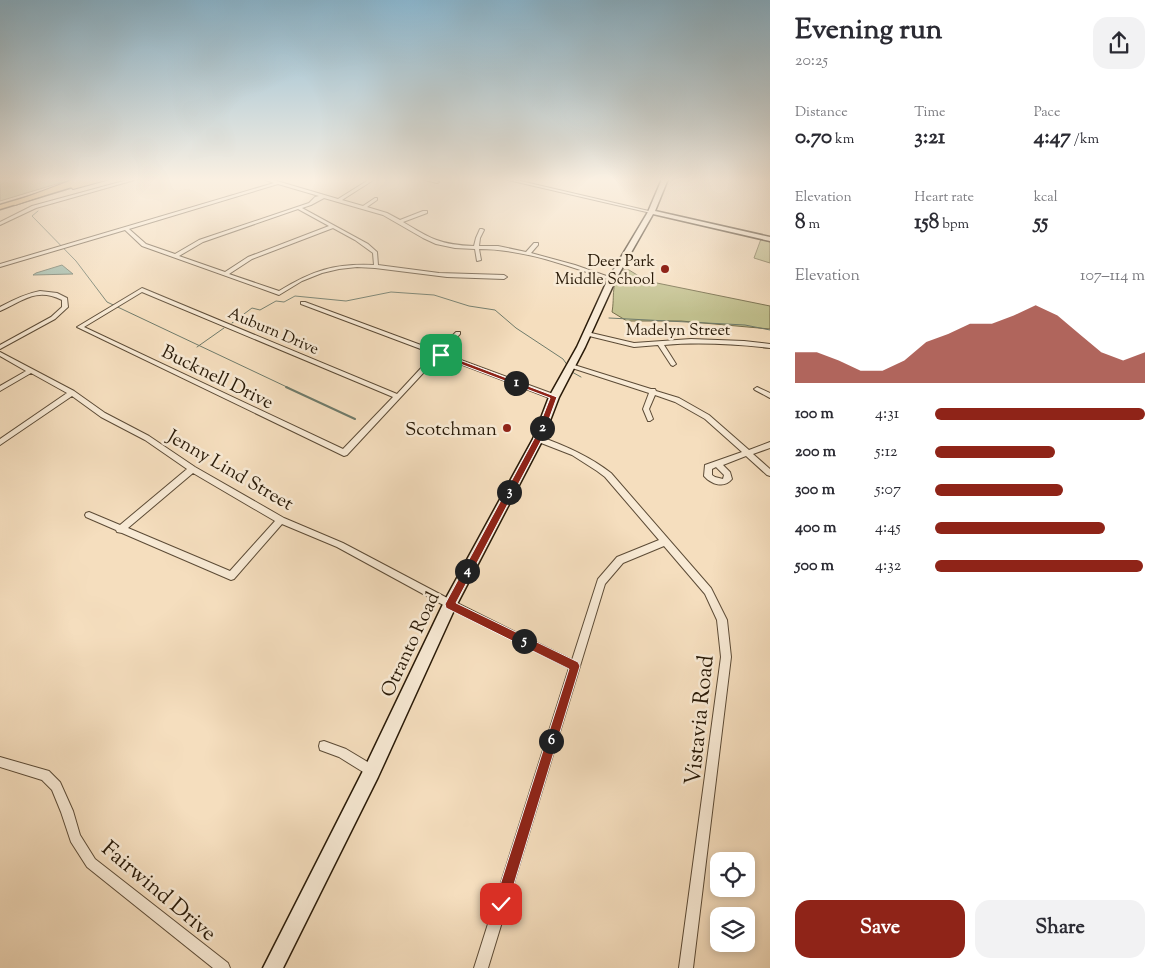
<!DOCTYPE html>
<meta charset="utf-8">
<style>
body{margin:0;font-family:"Sorts Mill Goudy",serif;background:#f2f2f3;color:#2b2b33;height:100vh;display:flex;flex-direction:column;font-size:19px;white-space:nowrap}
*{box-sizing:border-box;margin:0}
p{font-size:16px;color:#7c7c81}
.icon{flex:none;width:28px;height:28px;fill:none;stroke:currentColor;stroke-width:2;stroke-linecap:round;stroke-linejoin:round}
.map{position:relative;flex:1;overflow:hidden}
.sheet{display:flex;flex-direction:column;background:#fff;width:400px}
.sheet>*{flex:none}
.controls{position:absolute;left:710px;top:852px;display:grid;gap:10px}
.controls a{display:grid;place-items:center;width:45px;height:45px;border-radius:10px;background:#fff;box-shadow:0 2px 8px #0003;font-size:25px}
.pin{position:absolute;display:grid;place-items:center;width:42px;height:42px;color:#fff;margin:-21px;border-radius:10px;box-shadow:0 2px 8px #0006}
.km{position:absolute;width:25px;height:25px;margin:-12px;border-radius:50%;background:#222;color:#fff;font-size:14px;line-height:25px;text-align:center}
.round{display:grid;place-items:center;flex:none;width:52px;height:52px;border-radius:15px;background:#f2f2f3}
.overview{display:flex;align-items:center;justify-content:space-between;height:85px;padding:0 25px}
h1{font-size:28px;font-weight:700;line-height:38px}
.figures{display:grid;grid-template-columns:repeat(3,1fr);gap:8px;height:85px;padding:5px 25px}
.figures div{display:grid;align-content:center}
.figures b{font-size:21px;font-weight:700}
.figures small{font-size:14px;font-weight:400}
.figures p{font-size:14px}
.chart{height:140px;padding:10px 25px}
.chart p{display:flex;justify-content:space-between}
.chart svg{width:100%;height:90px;margin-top:5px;fill:#8f2418;opacity:.7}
.button{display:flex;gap:10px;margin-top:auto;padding:10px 25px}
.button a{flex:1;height:58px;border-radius:15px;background:#8f2418;color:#fff;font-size:20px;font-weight:700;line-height:58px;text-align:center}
.button a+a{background:#f2f2f3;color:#2b2b33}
ul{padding:0 25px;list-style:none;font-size:16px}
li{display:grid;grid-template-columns:80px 60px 1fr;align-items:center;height:38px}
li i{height:12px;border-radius:6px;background:#8f2418}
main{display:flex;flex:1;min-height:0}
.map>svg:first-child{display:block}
.green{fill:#c1c08e;stroke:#756d4b}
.water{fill:#9dbcad;stroke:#6f7b6b}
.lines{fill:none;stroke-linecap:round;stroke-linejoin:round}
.stream-far1{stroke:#6f7b6b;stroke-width:1}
.stream{stroke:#6f7b6b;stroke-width:2}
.street-casing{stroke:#5c4b36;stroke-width:2}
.secondary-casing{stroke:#291a08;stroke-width:3}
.primary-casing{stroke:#291a08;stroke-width:3}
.highway-casing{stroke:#291a08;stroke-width:2}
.street{fill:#f8ead5;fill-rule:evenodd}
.secondary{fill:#f8ead5;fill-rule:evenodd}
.primary{fill:#eabf7f;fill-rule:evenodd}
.highway{fill:#eabf7f;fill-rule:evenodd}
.route{fill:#8f2418;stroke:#fff}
.poi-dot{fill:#8f2418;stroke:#f8ead5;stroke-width:2}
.labels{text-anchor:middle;stroke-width:5;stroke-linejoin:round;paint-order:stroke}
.far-poi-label{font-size:16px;fill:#291a08;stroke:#f8ead5;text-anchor:end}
.far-street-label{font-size:16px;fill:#291a08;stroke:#f8ead5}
.street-label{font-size:19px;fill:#291a08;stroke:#f8ead5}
.poi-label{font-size:19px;fill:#291a08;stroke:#f8ead5;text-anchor:end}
.near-street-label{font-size:22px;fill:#291a08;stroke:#f8ead5}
</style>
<main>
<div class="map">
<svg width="770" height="968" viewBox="0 0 770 968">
<rect width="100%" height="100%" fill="#f5debe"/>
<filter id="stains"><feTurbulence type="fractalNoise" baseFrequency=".004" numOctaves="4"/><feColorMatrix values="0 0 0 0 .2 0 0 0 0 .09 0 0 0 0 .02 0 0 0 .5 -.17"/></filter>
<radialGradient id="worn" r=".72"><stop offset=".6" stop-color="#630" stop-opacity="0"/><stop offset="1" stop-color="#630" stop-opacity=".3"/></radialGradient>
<g class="green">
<path d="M0 179H73L0 201Z"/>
<path d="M761 239 770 242V263L754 258Z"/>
<path d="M623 270H629L647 281 770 306V329L681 321H627L612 312C615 296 610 283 623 270Z"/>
</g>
<path class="water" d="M62 265 73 274 33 275 36 273Z"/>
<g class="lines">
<g class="stream-far1">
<path d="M59 184 63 179"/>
<path d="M38 211 32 216 76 261 107 302 289 388"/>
<path d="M609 318 745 325 770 330"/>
<path d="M232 323 252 308 260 310 276 301 284 302 295 296 346 301 391 292 434 295 469 306 495 310 516 328 563 359 568 366"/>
<path d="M197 347 224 328"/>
<path d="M572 372 581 377"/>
</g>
<path class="stream" d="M286 387 355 419"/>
<defs>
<g id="street">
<path d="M131 179H138L36 208 0 225V222L32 206Z"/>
<path d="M263 179H270L338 199 370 179H375L342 200 363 206 375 198H377V200L367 207 387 213 400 220 423 211H427V213L403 222C431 239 441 245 474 246L476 238 480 229H482L484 230 480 238 479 246H498L526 252 534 243H538V245L531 253 575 265 615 279 610 280C567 266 525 249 479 249L481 260 477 261 475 249 455 248 436 244 423 238 383 215 324 198 311 205 302 208 368 244 377 252 378 265 439 273 504 275 507 277 504 279 447 277 375 268 357 267 339 269 322 273 302 281 279 295 142 246 125 230 0 267V264L274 183ZM278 184 319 196 315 197 309 203 199 240 175 254 146 244 129 229ZM298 209 329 226 248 257 225 272 179 256 203 242ZM333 228 355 240 373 253 374 265C334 263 312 271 279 291L229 274 252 259Z"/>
<path d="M421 179H429L439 182 437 183Z"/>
<path d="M504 179H512L653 212 651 213Z"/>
<path d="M142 288 397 394 434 354 301 304V302H305L437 351 456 332H460V334L442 353 556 395 557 397 556 399H552L439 356 347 455 344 456 77 327ZM142 292 393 397 343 449 84 327Z"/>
<path d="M40 291 57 293 67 298 68 307 55 319 0 349V345L51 317 62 307V300C36 287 23 301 0 311V307C13 300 25 294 40 291Z"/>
<path d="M587 332 634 343 691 339 744 341 770 344V348C735 344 699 342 664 345L676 364 673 366 671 365 658 345 634 347 585 335V333Z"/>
<path d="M0 352 74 391 105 413 149 436 195 467 284 518 343 543 453 601 572 660 598 579 617 557 659 540 605 477 597 471 572 455 536 441 535 439 538 436C564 445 589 456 611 473L711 588 727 620 731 657 693 968H679L721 657 717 620 705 594 664 546 623 563 605 584 488 968H474L569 668 447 607 337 547 282 524 234 579 231 580 122 533 117 532 116 530 86 517 85 515 86 513 89 512 120 525 187 469 145 440 101 417 72 396 0 445V439L67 393 31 373 0 391V386L26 371 0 356ZM193 473 275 521 230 571 128 528Z"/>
<path d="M571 364 651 389H655L656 391 679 398 709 415 749 450 770 442V448L753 454 770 469V476L767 475 746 456 723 465 730 472 732 479C724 489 711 484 704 476L705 465 742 452 705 419 675 402 655 395 649 409 653 419 650 421H648L643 409 649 393 569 367 568 366ZM716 467 724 475 723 479 715 477 712 475V469Z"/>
<path d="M757 387 770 393V398L755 390 754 389Z"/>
<path d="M324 741 346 749 376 767 377 771 376 775 372 776 368 775 339 757 320 750 319 746 320 742Z"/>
<path d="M0 757 49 771 60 782 73 811 80 835 95 859 228 963 230 968H213L87 867 71 842 61 812 52 790 42 780 0 767Z"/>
</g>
<path id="secondary" d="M662 179H668L655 211 770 237V241L653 214 616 279 585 347 559 397 543 439 455 608 378 777 283 968H263L366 765 445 600 533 439 549 397 577 347 608 279 648 212Z"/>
<path id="primary" d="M88 179H98L0 209V205Z"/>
<path id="highway" d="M75 179H86L72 185 97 179H110L73 189 70 186 15 205 11 203Z"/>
</defs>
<use href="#street" class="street-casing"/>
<use href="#secondary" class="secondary-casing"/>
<use href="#primary" class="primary-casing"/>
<use href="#highway" class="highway-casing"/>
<use href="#street" class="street"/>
<use href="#secondary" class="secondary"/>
<use href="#primary" class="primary"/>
<use href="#highway" class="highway"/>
</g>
<linearGradient id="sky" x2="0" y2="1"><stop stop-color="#8ab7d0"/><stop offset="0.57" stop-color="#faf0e2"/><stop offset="1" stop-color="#faf0e2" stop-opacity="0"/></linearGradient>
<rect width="770" height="315" fill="url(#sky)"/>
<path class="route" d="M441 353 557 397 542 439 456 603 578 662 580 666 508 904 506 908 501 910 496 908 494 904 569 669 446 608 445 604 534 439 550 398 439 356Z"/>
<g class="poi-dot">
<circle cx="665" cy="269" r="5"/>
<circle cx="507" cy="428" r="5"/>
</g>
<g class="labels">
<g class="far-poi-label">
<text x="655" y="266">Deer Park<tspan x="655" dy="18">Middle School</tspan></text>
</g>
<g class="far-street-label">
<text x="678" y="335">Madelyn Street</text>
<text transform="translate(274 330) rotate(23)" y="6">Auburn Drive</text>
</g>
<g class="street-label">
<text transform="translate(218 376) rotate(26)" y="7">Bucknell Drive</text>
<text transform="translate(231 469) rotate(30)" y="7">Jenny Lind Street</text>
<text transform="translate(409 644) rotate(-65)" y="7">Otranto Road</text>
</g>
<g class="poi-label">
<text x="497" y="435">Scotchman</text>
</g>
<g class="near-street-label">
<text transform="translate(698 720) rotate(-84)" y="8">Vistavia Road</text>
<text transform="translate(160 890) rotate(40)" y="8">Fairwind Drive</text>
</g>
</g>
<rect width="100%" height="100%" filter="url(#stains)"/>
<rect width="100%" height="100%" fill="url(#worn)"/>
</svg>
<div class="controls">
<a><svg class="icon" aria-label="locate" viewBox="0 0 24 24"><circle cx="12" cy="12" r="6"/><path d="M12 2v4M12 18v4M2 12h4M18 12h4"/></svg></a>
<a><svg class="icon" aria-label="layers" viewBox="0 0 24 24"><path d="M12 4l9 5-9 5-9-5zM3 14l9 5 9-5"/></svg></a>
</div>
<div class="pin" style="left:441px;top:355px;background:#1e9e55"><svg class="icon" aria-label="arrive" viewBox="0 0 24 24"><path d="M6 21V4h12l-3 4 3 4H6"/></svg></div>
<div class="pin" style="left:501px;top:904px;background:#d93025"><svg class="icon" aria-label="check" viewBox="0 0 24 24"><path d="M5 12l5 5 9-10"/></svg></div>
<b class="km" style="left:516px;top:383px">1</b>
<b class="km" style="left:542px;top:428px">2</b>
<b class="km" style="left:509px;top:492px">3</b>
<b class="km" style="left:467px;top:571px">4</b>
<b class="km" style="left:524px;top:641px">5</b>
<b class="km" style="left:551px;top:741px">6</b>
</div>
<section class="sheet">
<div class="overview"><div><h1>Evening run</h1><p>20:25</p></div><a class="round"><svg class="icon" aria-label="share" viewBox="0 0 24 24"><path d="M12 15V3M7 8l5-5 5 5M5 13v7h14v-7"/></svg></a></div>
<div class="figures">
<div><p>Distance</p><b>0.70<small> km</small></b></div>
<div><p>Time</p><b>3:21</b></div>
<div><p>Pace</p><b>4:47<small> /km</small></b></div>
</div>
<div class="figures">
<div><p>Elevation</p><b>8<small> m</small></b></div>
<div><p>Heart rate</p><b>158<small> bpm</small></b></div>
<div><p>kcal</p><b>55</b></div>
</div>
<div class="chart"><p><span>Elevation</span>107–114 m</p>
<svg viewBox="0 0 160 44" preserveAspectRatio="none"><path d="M0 44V29L10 29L20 33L30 38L40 38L50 33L60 24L70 20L80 15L90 15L100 11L110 6L120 11L130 20L140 29L150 33L160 29V44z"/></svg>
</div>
<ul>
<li><b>100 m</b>4:31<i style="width:100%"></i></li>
<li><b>200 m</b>5:12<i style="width:57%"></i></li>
<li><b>300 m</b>5:07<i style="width:61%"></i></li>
<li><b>400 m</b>4:45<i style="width:81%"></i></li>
<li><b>500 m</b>4:32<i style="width:99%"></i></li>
</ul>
<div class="button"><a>Save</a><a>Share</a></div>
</section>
</main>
